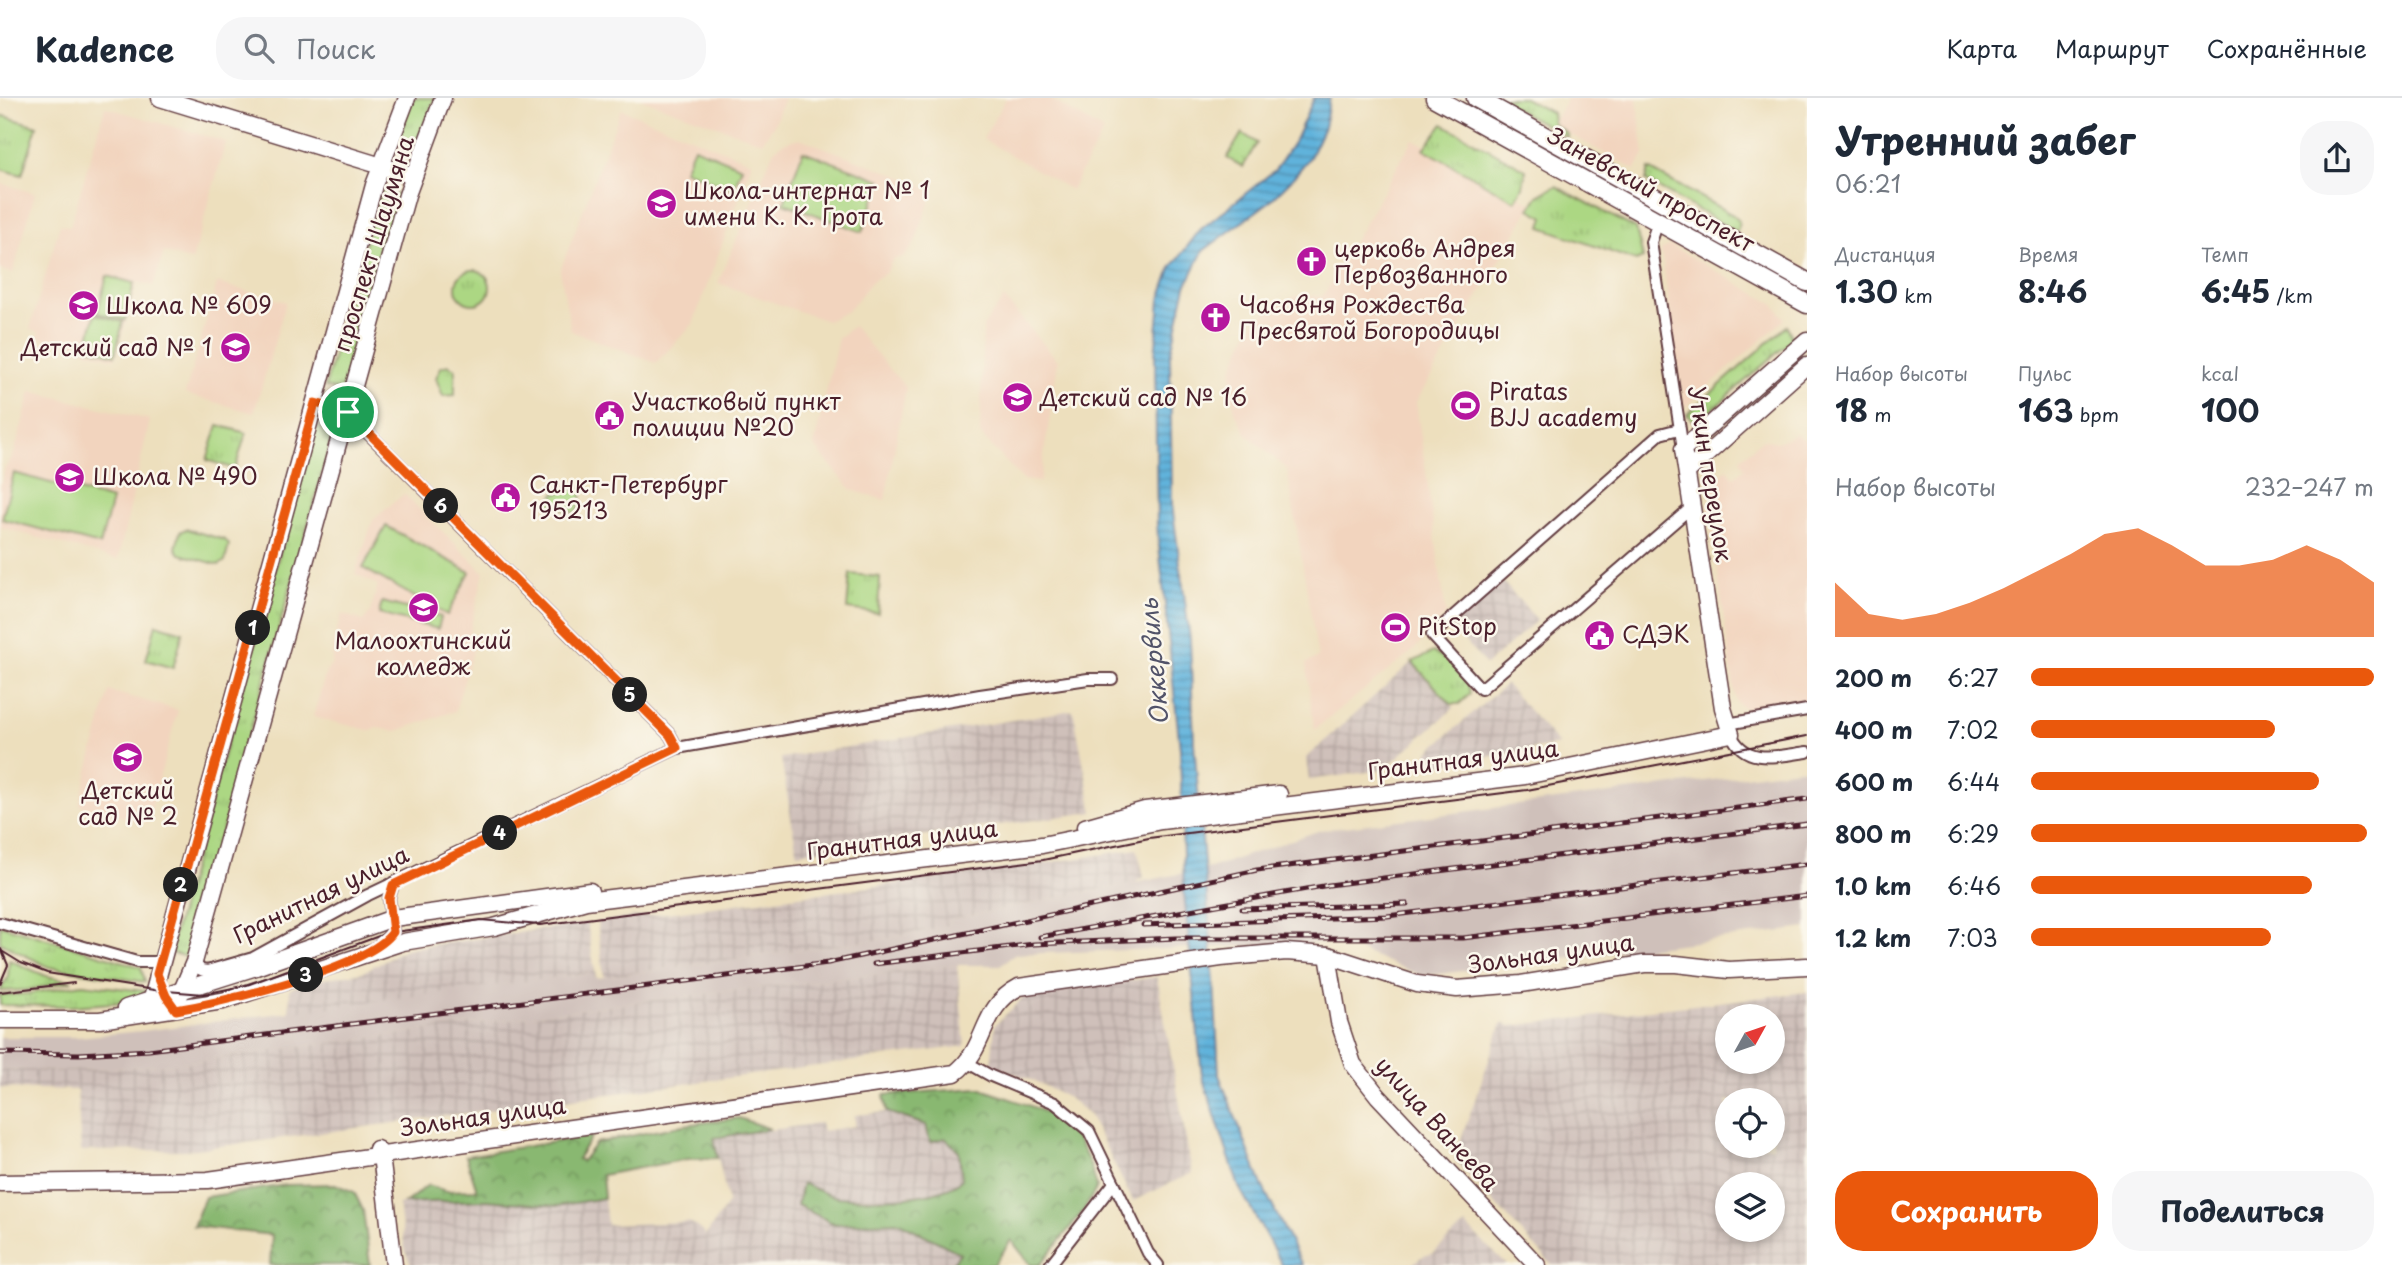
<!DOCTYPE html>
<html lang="ru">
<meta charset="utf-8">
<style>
body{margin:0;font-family:"Playpen Sans",sans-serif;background:#f6f6f7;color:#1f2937;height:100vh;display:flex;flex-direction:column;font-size:26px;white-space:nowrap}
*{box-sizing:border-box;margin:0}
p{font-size:23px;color:#747a83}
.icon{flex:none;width:38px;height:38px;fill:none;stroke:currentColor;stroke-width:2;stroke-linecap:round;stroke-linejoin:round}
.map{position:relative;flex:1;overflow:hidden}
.sheet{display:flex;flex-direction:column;background:#fff;width:595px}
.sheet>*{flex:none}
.needle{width:46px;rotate:50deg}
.buttons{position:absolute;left:1715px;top:906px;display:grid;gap:14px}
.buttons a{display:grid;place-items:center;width:70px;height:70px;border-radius:50%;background:#fff;box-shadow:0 4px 10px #0003;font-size:35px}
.pin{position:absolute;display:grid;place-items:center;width:60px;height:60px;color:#fff;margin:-30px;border:4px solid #fff;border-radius:50%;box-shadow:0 2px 7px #0007}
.km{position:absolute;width:35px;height:35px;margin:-18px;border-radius:50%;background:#222;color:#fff;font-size:19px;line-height:35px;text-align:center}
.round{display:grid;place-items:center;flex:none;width:74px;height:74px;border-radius:28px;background:#f6f6f7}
.headline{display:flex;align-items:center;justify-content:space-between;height:119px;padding:0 28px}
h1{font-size:38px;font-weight:700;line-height:52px}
.figures{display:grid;grid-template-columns:repeat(3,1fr);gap:10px;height:119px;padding:7px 28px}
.figures div{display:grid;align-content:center}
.figures b{font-size:30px;font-weight:700}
.figures small{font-size:19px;font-weight:400}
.figures p{font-size:19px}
.chart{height:196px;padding:14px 28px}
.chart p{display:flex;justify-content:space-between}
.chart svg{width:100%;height:126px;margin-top:7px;fill:#ea580c;opacity:.7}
.action{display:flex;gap:14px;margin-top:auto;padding:14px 28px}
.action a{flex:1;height:80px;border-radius:28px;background:#ea580c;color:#fff;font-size:28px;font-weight:700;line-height:80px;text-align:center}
.action a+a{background:#f6f6f7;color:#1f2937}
ul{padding:0 28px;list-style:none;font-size:23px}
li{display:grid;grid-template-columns:112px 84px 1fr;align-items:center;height:52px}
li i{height:18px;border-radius:9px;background:#ea580c}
header{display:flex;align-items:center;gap:42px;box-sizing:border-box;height:98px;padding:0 35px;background:#fff;border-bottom:2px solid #e0e1e3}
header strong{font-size:33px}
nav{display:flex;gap:38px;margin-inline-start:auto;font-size:24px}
.search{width:490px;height:63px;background:#f6f6f7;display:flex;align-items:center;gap:18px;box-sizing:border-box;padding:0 24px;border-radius:28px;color:#747a83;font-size:26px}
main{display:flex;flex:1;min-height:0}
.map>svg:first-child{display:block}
.built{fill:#f2d4be}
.industrial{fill:url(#industrial-grid);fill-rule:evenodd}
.railway{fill:#cfc0ba}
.grass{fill:url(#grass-tufts);stroke:#7b7b57;stroke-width:2}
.forest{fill:url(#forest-crowns);stroke:#6a6c4e;stroke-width:2}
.pitch{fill:#acd783;stroke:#7b7b57;stroke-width:2}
.water{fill:url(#water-rules);stroke:#566984;stroke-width:2}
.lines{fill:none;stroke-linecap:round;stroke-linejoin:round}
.street-casing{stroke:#623c41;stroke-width:14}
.secondary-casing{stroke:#623c41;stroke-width:19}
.primary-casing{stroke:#623c41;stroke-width:21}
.street{stroke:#fff;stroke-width:10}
.secondary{stroke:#fff;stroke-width:16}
.primary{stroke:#fff;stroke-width:18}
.tram{stroke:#4a1f2b;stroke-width:2}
.rail-casing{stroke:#4a1f2b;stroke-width:5}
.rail{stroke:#fbf7ec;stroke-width:2.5;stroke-dasharray:8;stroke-linecap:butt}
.route-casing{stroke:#fff;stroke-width:14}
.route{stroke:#ea580c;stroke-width:9}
.labels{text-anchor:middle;stroke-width:5;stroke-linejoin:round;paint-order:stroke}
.street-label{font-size:23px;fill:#4a1f2b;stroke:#fbf7ec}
.poi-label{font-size:23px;fill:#4a1f2b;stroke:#fbf7ec;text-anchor:start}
.water-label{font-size:24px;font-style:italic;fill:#525369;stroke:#fbf7ec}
</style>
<header>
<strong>Kadence</strong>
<div class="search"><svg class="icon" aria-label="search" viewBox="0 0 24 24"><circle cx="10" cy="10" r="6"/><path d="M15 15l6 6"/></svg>Поиск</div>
<nav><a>Карта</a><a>Маршрут</a><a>Сохранённые</a></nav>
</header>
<main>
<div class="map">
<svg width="1807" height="1167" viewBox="0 0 1807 1167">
<defs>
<pattern id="industrial-grid" width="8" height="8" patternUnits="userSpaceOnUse" patternTransform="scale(1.75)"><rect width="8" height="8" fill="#cfc0ba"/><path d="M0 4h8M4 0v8" fill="none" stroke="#b3a5a0"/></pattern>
<pattern id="grass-tufts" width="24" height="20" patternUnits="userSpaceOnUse" patternTransform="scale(1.75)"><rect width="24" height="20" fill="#acd783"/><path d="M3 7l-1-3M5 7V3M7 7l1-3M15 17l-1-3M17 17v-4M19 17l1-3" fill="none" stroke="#96b871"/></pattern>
<pattern id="forest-crowns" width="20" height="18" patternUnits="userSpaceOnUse" patternTransform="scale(1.75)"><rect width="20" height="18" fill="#89b871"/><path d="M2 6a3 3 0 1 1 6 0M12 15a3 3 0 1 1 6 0" fill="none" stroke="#72955d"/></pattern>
<pattern id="water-rules" width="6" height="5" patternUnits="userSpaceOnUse" patternTransform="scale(1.75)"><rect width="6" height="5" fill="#61b3dc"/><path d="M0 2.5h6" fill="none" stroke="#5291b3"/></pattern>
</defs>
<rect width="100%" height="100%" fill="#fbf7ec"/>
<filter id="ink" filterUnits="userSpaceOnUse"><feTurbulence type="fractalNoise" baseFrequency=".0143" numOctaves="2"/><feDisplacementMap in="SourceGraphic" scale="14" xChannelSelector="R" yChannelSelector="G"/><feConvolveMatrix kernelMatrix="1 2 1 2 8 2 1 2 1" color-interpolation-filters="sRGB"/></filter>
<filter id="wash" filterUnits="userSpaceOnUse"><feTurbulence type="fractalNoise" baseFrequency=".00686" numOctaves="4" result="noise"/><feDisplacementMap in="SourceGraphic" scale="28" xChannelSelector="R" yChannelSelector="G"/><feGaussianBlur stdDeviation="1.57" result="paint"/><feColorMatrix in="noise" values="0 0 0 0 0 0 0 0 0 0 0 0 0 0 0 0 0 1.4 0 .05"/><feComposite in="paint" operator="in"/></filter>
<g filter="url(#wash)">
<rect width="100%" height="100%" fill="#eddfbd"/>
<g class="built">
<path d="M639 0H784L774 27 762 44Z"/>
<path d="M1006 0H1049L1104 33 1071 92 983 41Z"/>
<path d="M1567 0H1637L1644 57 1635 72 1555 28 1553 26Z"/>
<path d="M105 9 226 44 192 163 164 154 153 188 137 184 115 261 38 239 39 234 30 231 60 126 70 129Z"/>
<path d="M621 11 752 64 693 226 656 265 571 233 560 173Z"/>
<path d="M799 40 921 86 930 94V103L915 145 904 159 893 161 886 175 872 183 848 213 827 223 718 185 774 52 783 45Z"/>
<path d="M1413 41 1533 106 1416 304 1446 516 1414 552 1314 632 1306 565 1318 560 1287 371 1247 337 1235 314 1231 291 1232 271 1251 227 1274 207 1297 198H1323Z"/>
<path d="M0 85 35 95 13 175 0 172Z"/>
<path d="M1670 147 1774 206 1785 221 1684 310 1661 152Z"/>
<path d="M217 185 286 204 254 315 185 296Z"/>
<path d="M1004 200 1058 263 1040 384 1023 382 980 336 983 228Z"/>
<path d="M853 228 906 290 885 402 852 392 814 348 838 240Z"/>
<path d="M31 293 150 322 118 462 0 429V388L5 370 14 356Z"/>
<path d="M1796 336 1807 343V605L1747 612 1736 604 1708 406H1712L1713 383 1727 371 1734 379 1744 371 1740 361 1763 341 1777 344Z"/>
<path d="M404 396 484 474 467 544 475 546 455 613 397 633 376 630 372 633 313 619 326 574 332 566 333 545 342 516 363 523 370 515 378 487 355 476 373 422Z"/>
<path d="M109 593 178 612 147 725 79 707Z"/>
</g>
<g class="industrial">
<path d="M1502 483 1537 522 1486 567 1451 528Z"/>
<path d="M1412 564 1454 610 1383 672 1309 682 1306 660Z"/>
<path d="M1506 586 1559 647 1437 667 1427 655Z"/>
<path d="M1073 612 1093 714 797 755 781 660Z"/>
<path d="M1137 751 1144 779 1134 785 952 821 948 828 890 840 604 879 597 824 1001 772Z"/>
<path d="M587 825 596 880 589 875 289 916 290 891 311 883 363 874 405 851Z"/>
<path d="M957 867 965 948 238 1046 187 1052 81 1053 77 992 0 990V971L65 973 174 966 650 902Z"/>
<path d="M1157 879 1192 1075 1133 1103 1089 1016 1070 1001 1037 984 991 967 995 927 1027 896Z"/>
<path d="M1807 894V1167H1552L1454 1061 1502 925 1511 928ZM1727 919H1773V964H1727ZM1727 1003H1773V1048H1727ZM1727 1087H1773V1132H1727Z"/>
<path d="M887 1014 927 1027 930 1044 945 1040 959 1053 962 1081 952 1091 894 1100 837 1099 802 1085 834 1126 899 1124 961 1155 972 1167H411L405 1153 399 1107 405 1105 486 1102 557 1108 604 1100 607 1127 686 1124 692 1125 706 1137 728 1105 714 1040 820 1025 822 1033 855 1028V1017Z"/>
<path d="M1465 1127 1507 1167H1411L1423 1158 1432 1156Z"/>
</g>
<path class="railway" d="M1807 670V830L1422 878 1349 848 1334 845 1016 856 1000 867H957L650 902 174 966 65 973 0 971V939H77L142 933 590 875 596 880 604 879 890 840 948 828 952 821 1210 770 1321 732Z"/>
<g class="grass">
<path d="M412 0H435L416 52 395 44Z"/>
<path d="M1497 0H1524L1552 15 1553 26 1567 35V39Z"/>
<path d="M0 17 37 28 22 77 0 71Z"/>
<path d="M1443 26 1526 72 1523 89 1515 103 1424 51Z"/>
<path d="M1242 35 1257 45 1243 69 1227 60Z"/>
<path d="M1649 71 1733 117 1739 123 1737 134 1646 83Z"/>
<path d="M1556 88 1636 131 1643 160 1636 163 1541 129 1544 119 1530 111 1538 98Z"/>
<path d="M380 92 399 97 344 294 325 289Z"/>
<circle cx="473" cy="189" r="17"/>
<path d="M1787 228 1793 241 1696 326 1687 316Z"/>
<path d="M448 267 455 271V297L443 298 436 280 441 269Z"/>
<path d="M218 327 246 335 235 371 207 362Z"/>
<path d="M315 328 334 333 187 859 169 854Z"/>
<path d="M583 388 578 416 549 407 555 395Z"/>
<path d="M850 476 880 479 878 515 847 511Z"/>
<path d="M156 526 183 534 173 570 146 562Z"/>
<path d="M1433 554C1449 562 1468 577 1470 596L1459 606H1451L1412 564Z"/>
<path d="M0 827 141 869 145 884 49 869 0 845Z"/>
<path d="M9 862 46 878 72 883 27 892 0 893 8 879Z"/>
<path d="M82 886 146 893 138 903 73 908 0 907V897L27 896Z"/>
</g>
<g class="forest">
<path d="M979 990C1046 1015 1076 1012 1097 1089L1084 1112 1040 1167H1031L1011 1142 994 1167H951L960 1155 899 1124 834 1126 797 1107 802 1085C813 1090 826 1097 838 1099 868 1103 941 1102 962 1081L959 1053 945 1040 930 1044 926 1027 887 1014 884 997Z"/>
<path d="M739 1020 770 1031 714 1040 718 1060 688 1061 602 1077 604 1100 557 1108 486 1102 405 1105 428 1087 446 1093 477 1092 466 1058 592 1038 577 1061 582 1063 596 1045 684 1027Z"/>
<path d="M335 1086 354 1094 363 1112 370 1167H270L272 1137 193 1128 205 1099 287 1087Z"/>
</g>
<g class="pitch">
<path d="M694 49 742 69 733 92 684 72Z"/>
<path d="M803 53 881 82 862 134 784 105Z"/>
<path d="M107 178 134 185 125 222 97 215Z"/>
<path d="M95 216 123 224 115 257 87 249Z"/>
<path d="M14 375 112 402 100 447 2 421Z"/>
<path d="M386 428 470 474 447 517 363 470Z"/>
<path d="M186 431 225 442 229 447 225 463 219 467 180 456 176 450 180 434Z"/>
<path d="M382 504 441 519 438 531 379 516Z"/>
</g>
<path class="water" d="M1314 0H1330L1324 29 1310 59 1291 82 1269 104 1203 153 1186 188 1170 258 1172 406 1190 541 1194 645 1214 883 1219 977 1262 1087 1302 1167H1282L1239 1089 1202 978 1184 794 1180 651 1157 429 1155 258 1160 202 1171 170 1200 132 1275 72 1296 40Z"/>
</g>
<g filter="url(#ink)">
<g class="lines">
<defs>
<g id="street">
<path d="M1658 124 1651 144 1683 351"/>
<path d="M315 305 348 315 670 637 677 650"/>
<path d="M1679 331 1660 336 1432 537 1481 591 1693 408"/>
<path d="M1727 626 1807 612"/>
<path d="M1731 636C1745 668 1778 658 1807 654"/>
<path d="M0 825 137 864H161"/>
<path d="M378 848 393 834 389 800 393 787"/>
<path d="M194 864 201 872 207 873 253 860 368 797 677 650 980 597 1088 581H1112"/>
<path d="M968 965 991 978 1055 1005 1089 1033 1148 1155 1158 1167"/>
<path d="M1050 1167 1114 1085"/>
</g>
<g id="secondary">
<path d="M160 0 414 78"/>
<path d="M1688 373 1807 267"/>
<path d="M1085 729 1145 712 1279 696"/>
<path d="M1328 857 1339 924 1353 966 1378 998 1537 1167"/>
<path d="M180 897 194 864 407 97 443 0"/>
<path d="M151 904 374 87 407 0"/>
<path d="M126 910 256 869 393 820 590 793"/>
<path d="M0 922H100L223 903 403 844 494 829 586 803 1042 747 1161 723 1525 678 1731 636 1723 610 1683 351 1807 242"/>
<path d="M377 1051 381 1057 394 1167"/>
<path d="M0 1085 208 1082 955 975C989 949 979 910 1019 889L1221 860 1286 854 1328 857 1417 886 1457 891 1521 886 1644 866H1676L1729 872 1807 868"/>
</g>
<g id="primary">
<path d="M1435 0 1807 206"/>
<path d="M1476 0 1807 184"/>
</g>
</defs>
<use href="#street" class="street-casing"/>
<use href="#secondary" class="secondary-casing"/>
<use href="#primary" class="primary-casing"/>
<use href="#street" class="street"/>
<use href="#secondary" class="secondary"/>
<use href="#primary" class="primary"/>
<g class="tram">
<path d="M0 852 21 865 47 875 154 892 204 896 247 887 387 835 481 822 540 827 1043 762 1149 740 1527 692 1807 638"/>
<path d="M0 886 8 867 1 851"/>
<path d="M0 894 74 885"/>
</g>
<defs>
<g id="rail">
<path d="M1242 811 1407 806"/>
<path d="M1143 827 1387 818 1807 766"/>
<path d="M1040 839 1329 787 1807 726"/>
<path d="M874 866 1034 846 1177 840H1463L1807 798"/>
<path d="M0 955 79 956 149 952 828 865 1257 772 1807 701"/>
</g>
</defs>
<use href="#rail" class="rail-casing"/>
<use href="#rail" class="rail"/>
</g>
</g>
<g class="lines" filter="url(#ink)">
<defs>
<path id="route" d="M315 305 348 314 670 637 677 650 393 787 389 800 393 834C369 870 221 904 176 912L166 898 157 876Z"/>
</defs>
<use href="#route" class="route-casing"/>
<use href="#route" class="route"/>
</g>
<defs>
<symbol id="school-disc" viewBox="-11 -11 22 22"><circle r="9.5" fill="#b5179e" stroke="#fbf7ec"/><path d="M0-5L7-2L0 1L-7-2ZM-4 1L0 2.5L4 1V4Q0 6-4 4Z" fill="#fff"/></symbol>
<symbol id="church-disc" viewBox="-11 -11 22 22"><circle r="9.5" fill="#b5179e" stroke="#fbf7ec"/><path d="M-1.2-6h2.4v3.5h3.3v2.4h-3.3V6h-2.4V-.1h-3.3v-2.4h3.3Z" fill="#fff"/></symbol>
<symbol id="stadium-disc" viewBox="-11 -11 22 22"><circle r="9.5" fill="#b5179e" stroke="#fbf7ec"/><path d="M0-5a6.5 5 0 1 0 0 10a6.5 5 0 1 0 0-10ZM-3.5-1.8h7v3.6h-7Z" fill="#fff"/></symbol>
<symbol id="civic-disc" viewBox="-11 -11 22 22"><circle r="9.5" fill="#b5179e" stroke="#fbf7ec"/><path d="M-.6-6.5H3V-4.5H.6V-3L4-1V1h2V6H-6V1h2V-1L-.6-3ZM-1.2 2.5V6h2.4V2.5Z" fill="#fff"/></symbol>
<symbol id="university-disc" viewBox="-11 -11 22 22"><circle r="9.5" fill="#b5179e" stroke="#fbf7ec"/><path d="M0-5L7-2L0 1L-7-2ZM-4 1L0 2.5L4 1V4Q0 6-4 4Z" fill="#fff"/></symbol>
</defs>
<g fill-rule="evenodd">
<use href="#school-disc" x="644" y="88" width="35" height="35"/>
<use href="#church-disc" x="1294" y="146" width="35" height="35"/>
<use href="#school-disc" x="66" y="190" width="35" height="35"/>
<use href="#church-disc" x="1198" y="202" width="35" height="35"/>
<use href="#school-disc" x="218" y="232" width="35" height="35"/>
<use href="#school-disc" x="1000" y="282" width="35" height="35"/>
<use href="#stadium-disc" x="1448" y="290" width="35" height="35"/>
<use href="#civic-disc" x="592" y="300" width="35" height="35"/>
<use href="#school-disc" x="52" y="362" width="35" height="35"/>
<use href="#civic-disc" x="488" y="382" width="35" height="35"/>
<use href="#university-disc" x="406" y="492" width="35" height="35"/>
<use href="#stadium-disc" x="1378" y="512" width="35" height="35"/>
<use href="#civic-disc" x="1582" y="520" width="35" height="35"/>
<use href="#school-disc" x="110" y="642" width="35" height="35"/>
</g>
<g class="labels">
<g class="street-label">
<text transform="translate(1651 92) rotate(29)" y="8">Заневский проспект</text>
<text transform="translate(374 146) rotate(-73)" y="8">проспект Шаумяна</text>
<text transform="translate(1710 376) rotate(81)" y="8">Уткин переулок</text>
<text transform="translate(1463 662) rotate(-7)" y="8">Гранитная улица</text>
<text transform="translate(902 742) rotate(-7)" y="8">Гранитная улица</text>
<text transform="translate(321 797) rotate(-26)" y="8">Гранитная улица</text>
<text transform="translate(1551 856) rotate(-8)" y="8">Зольная улица</text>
<text transform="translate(483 1019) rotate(-8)" y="8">Зольная улица</text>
<text transform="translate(1437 1026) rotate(48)" y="8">улица Ванеева</text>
</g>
<g class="poi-label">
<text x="684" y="101">Школа-интернат № 1<tspan x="684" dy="26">имени К. К. Грота</tspan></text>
<text x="1334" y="159">церковь Андрея<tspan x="1334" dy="26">Первозванного</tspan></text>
<text x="1239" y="215">Часовня Рождества<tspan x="1239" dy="26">Пресвятой Богородицы</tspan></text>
<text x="106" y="216">Школа № 609</text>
<text x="212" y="258" text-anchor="end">Детский сад № 1</text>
<text x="1489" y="302">Piratas<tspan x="1489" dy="26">BJJ academy</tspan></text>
<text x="1040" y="308">Детский сад № 16</text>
<text x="632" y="312">Участковый пункт<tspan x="632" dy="26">полиции №20</tspan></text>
<text x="93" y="387">Школа № 490</text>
<text x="529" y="395">Санкт-Петербург<tspan x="529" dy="26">195213</tspan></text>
<text x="1418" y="537">PitStop</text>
<text x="1622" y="545">СДЭК</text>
<text x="423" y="551" text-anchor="middle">Малоохтинский<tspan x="423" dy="26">колледж</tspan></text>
<text x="128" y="701" text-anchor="middle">Детский<tspan x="128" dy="26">сад № 2</tspan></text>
</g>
<g class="water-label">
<text transform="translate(1155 564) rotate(-95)" y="8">Оккервиль</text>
</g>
</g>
</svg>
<div class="buttons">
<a><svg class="needle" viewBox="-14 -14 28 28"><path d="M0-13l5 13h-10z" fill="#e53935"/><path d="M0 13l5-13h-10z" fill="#747a83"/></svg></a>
<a><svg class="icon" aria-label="locate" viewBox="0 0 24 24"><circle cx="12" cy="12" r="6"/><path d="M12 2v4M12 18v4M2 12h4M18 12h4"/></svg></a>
<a><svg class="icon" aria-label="layers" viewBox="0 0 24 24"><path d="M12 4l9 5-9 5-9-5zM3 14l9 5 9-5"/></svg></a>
</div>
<div class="pin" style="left:348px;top:314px;background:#1e9e55"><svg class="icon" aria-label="arrive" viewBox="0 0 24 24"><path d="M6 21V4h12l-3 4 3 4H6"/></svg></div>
<b class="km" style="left:253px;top:530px">1</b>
<b class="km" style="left:181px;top:787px">2</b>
<b class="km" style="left:306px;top:877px">3</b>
<b class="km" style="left:500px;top:735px">4</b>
<b class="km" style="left:630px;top:597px">5</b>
<b class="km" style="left:441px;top:408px">6</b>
</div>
<section class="sheet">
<div class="headline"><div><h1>Утренний забег</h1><p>06:21</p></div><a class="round"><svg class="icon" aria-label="share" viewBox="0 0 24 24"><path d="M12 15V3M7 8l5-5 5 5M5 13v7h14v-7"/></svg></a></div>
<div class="figures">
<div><p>Дистанция</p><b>1.30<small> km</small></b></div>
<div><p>Время</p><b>8:46</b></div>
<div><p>Темп</p><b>6:45<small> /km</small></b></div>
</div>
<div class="figures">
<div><p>Набор высоты</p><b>18<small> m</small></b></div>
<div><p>Пульс</p><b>163<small> bpm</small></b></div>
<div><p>kcal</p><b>100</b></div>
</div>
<div class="chart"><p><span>Набор высоты</span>232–247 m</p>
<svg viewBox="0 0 160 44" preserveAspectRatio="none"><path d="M0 44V25L10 36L20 38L30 36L40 32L50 27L60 21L70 15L80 8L90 6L100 12L110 19L120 19L130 17L140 12L150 17L160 25V44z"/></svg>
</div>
<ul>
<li><b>200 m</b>6:27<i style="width:100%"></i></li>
<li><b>400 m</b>7:02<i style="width:71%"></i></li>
<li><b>600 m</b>6:44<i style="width:84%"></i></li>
<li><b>800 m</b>6:29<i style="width:98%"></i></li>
<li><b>1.0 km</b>6:46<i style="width:82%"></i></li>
<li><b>1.2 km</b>7:03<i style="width:70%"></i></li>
</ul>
<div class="action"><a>Сохранить</a><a>Поделиться</a></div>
</section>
</main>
